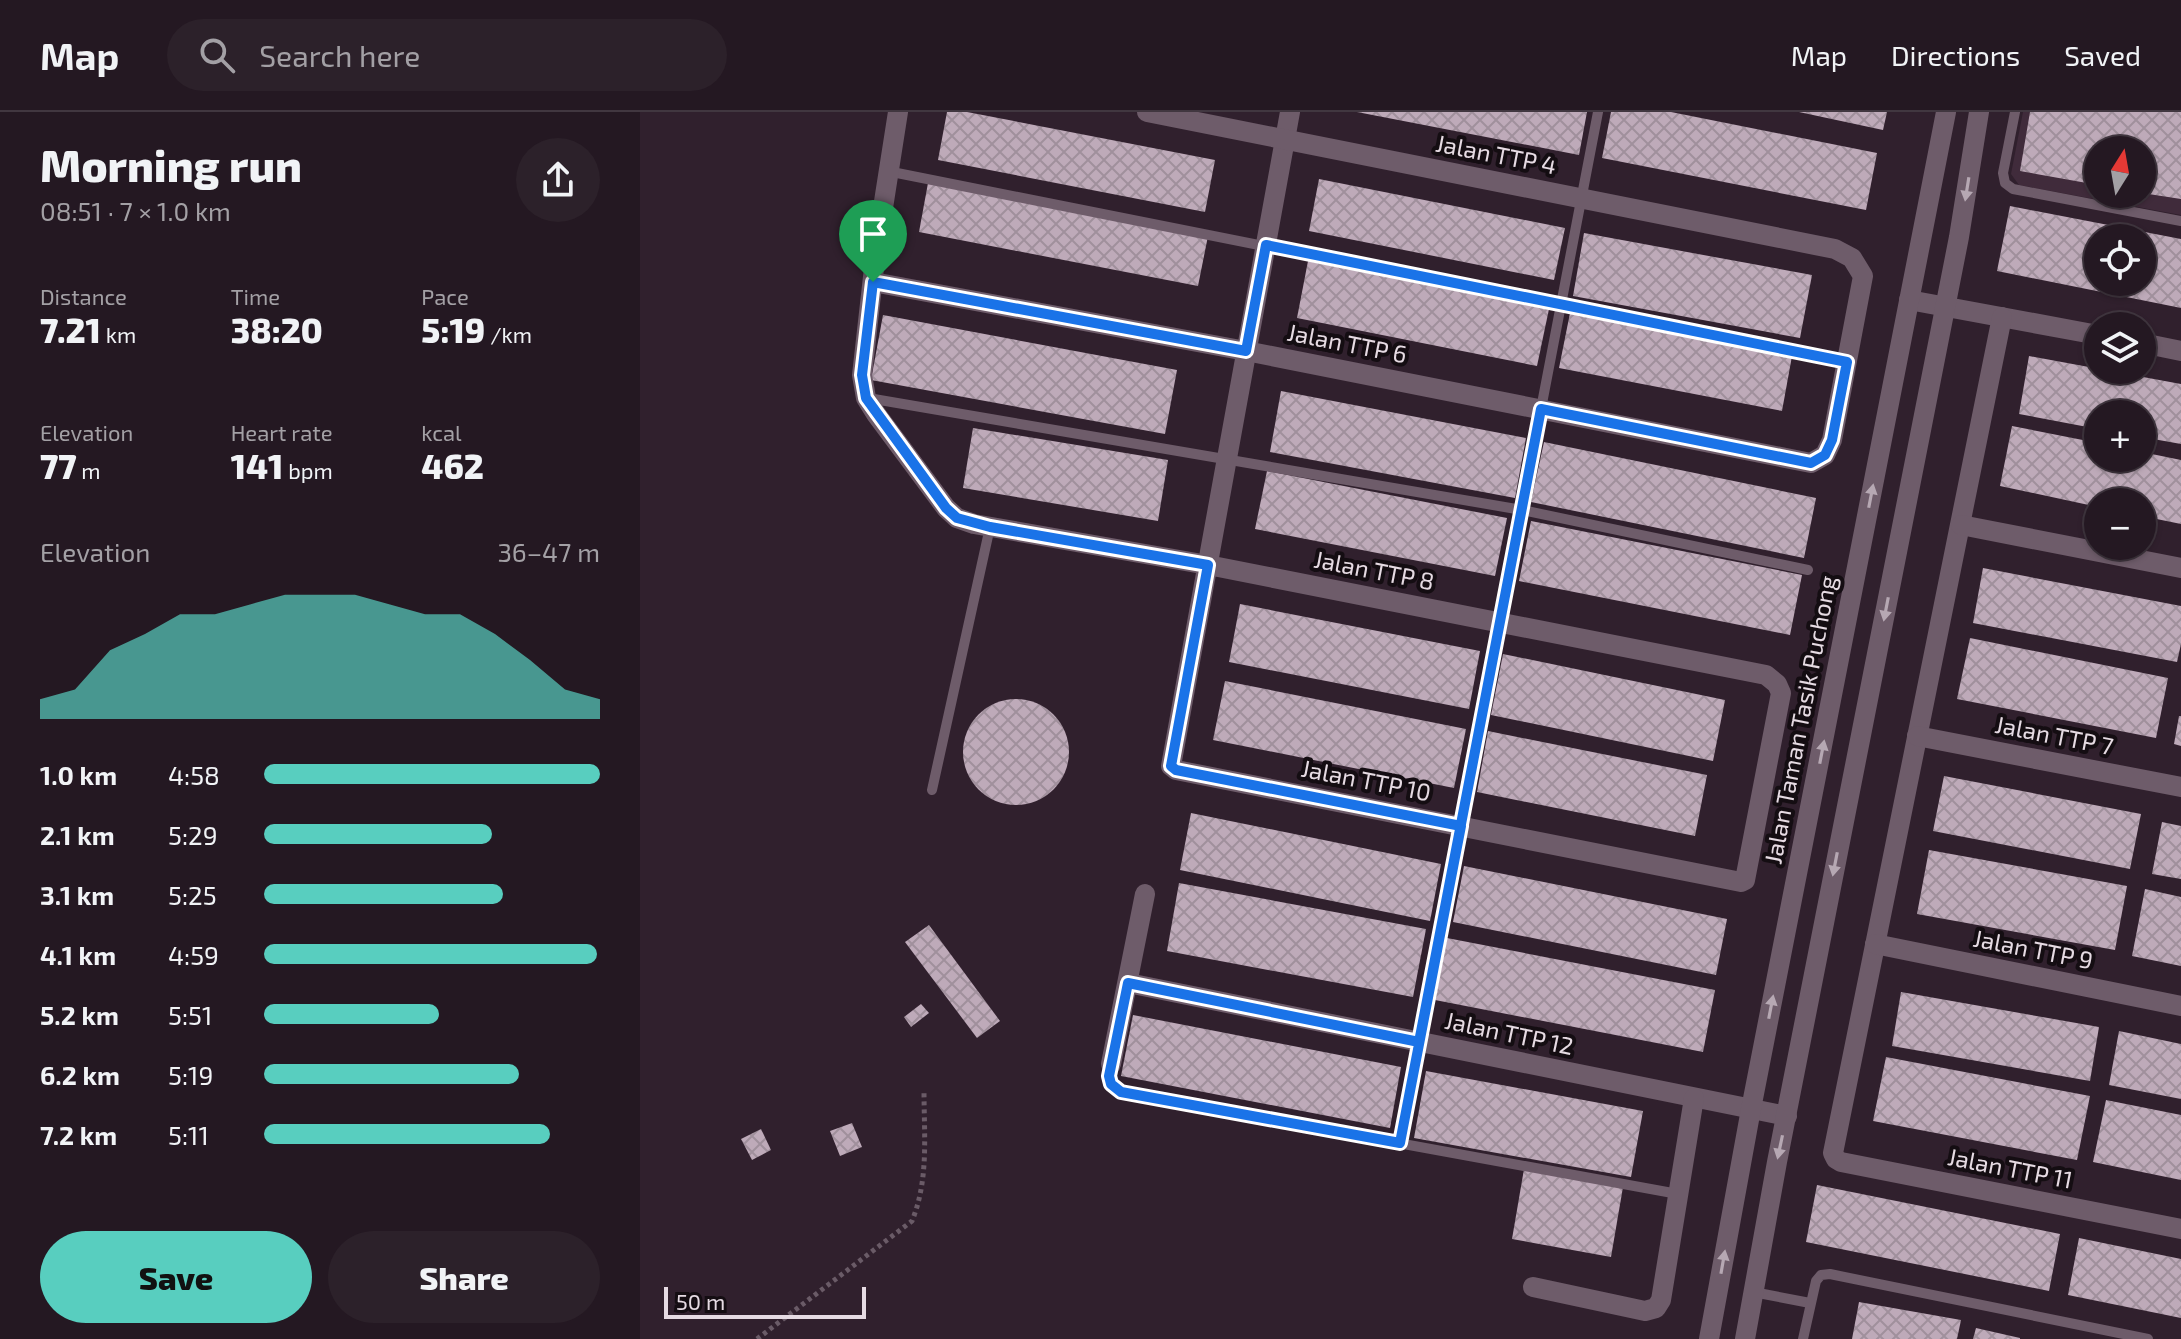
<!DOCTYPE html>
<meta charset="utf-8">
<style>
body{margin:0;font-family:"Exo 2",sans-serif;background:#2c212a;color:#f1f3f6;height:100vh;display:flex;flex-direction:column;font-size:30px;white-space:nowrap}
*{box-sizing:border-box;margin:0}
p{font-size:26px;color:#a3a0a5}
.icon{flex:none;width:44px;height:44px;fill:none;stroke:currentColor;stroke-width:2;stroke-linecap:round;stroke-linejoin:round}
.map{position:relative;flex:1;overflow:hidden}
.panel{display:flex;flex-direction:column;background:#241822;width:640px}
.panel>*{flex:none}
.needle{width:52px;rotate:11deg}
.buttons{position:absolute;left:1444px;top:24px;display:grid;gap:16px}
.buttons a{display:grid;place-items:center;width:72px;height:72px;border-radius:50%;background:#241822;box-shadow:0 2px 6px #0004,0 0 0 2px #413740;font-size:40px}
.scale{position:absolute;left:24px;bottom:20px;width:202px;box-sizing:border-box;padding-left:8px;border:4px solid #e6dbe3;border-top:0;font-size:22px;line-height:28px;white-space:nowrap;color:#e6dbe3;-webkit-text-stroke:6px #140d12;paint-order:stroke}
.pin{position:absolute;display:grid;place-items:center;width:68px;height:68px;color:#fff;margin:-82px -34px;border-radius:50% 50% 50% 0;rotate:-45deg;box-shadow:0 0 8px #0007}
.pin .icon{rotate:45deg}
.round{display:grid;place-items:center;flex:none;width:84px;height:84px;border-radius:42px;background:#2c212a}
.head{display:flex;align-items:center;justify-content:space-between;height:136px;padding:0 40px}
h1{font-size:44px;font-weight:800;line-height:60px}
.metrics{display:grid;grid-template-columns:repeat(3,1fr);gap:12px;height:136px;padding:8px 40px}
.metrics div{display:grid;align-content:center}
.metrics b{font-size:34px;font-weight:800}
.metrics small{font-size:22px;font-weight:400}
.metrics p{font-size:22px}
.chart{height:224px;padding:16px 40px}
.chart p{display:flex;justify-content:space-between}
.chart svg{width:100%;height:144px;margin-top:8px;fill:#58cebf;opacity:.7}
.button{display:flex;gap:16px;margin-top:auto;padding:16px 40px}
.button a{flex:1;height:92px;border-radius:48px;background:#58cebf;color:#111;font-size:32px;font-weight:800;line-height:92px;text-align:center}
.button a+a{background:#2c212a;color:#f1f3f6}
ul{padding:0 40px;list-style:none;font-size:26px}
li{display:grid;grid-template-columns:128px 96px 1fr;align-items:center;height:60px}
li i{height:20px;border-radius:10px;background:#58cebf}
header{display:flex;align-items:center;gap:48px;box-sizing:border-box;height:112px;padding:0 40px;background:#241822;border-bottom:2px solid #413740}
header strong{font-size:38px}
nav{display:flex;gap:44px;margin-inline-start:auto;font-size:28px}
.search{width:560px;height:72px;background:#2c212a;display:flex;align-items:center;gap:20px;box-sizing:border-box;padding:0 28px;border-radius:44px;color:#a3a0a5;font-size:30px}
main{display:flex;flex:1;min-height:0}
.map>svg:first-child{display:block}
.built{fill:#402b3b;fill-rule:evenodd}
.building{fill:url(#building-cross-hatch);fill-rule:evenodd}
.lines{fill:none;stroke-linecap:round;stroke-linejoin:round}
.path{stroke:#6a5b67;stroke-width:5;stroke-dasharray:4 4;stroke-linecap:butt}
.service{stroke:#6e5c6a;stroke-width:10}
.minor{stroke:#6e5c6a;stroke-width:20}
.tertiary{stroke:#6e5c6a;stroke-width:20}
.oneway{fill:#b6a8b3}
.route-casing{stroke:#fff;stroke-width:16}
.route{stroke:#1a73e8;stroke-width:10}
.labels{text-anchor:middle;stroke-width:8;stroke-linejoin:round;paint-order:stroke}
.street-label{font-size:24px;fill:#e6dbe3;stroke:#140d12}
</style>
<header>
<strong>Map</strong>
<div class="search"><svg class="icon" aria-label="search" viewBox="0 0 24 24"><circle cx="10" cy="10" r="6"/><path d="M15 15l6 6"/></svg>Search here</div>
<nav><a>Map</a><a>Directions</a><a>Saved</a></nav>
</header>
<main>
<section class="panel">
<div class="head"><div><h1>Morning run</h1><p>08:51 · 7 × 1.0 km</p></div><a class="round"><svg class="icon" aria-label="share" viewBox="0 0 24 24"><path d="M12 15V3M7 8l5-5 5 5M5 13v7h14v-7"/></svg></a></div>
<div class="metrics">
<div><p>Distance</p><b>7.21<small> km</small></b></div>
<div><p>Time</p><b>38:20</b></div>
<div><p>Pace</p><b>5:19<small> /km</small></b></div>
</div>
<div class="metrics">
<div><p>Elevation</p><b>77<small> m</small></b></div>
<div><p>Heart rate</p><b>141<small> bpm</small></b></div>
<div><p>kcal</p><b>462</b></div>
</div>
<div class="chart"><p><span>Elevation</span>36–47 m</p>
<svg viewBox="0 0 160 44" preserveAspectRatio="none"><path d="M0 44V38L10 35L20 23L30 18L40 12L50 12L60 9L70 6L80 6L90 6L100 9L110 12L120 12L130 18L140 26L150 35L160 38V44z"/></svg>
</div>
<ul>
<li><b>1.0 km</b>4:58<i style="width:100%"></i></li>
<li><b>2.1 km</b>5:29<i style="width:68%"></i></li>
<li><b>3.1 km</b>5:25<i style="width:71%"></i></li>
<li><b>4.1 km</b>4:59<i style="width:99%"></i></li>
<li><b>5.2 km</b>5:51<i style="width:52%"></i></li>
<li><b>6.2 km</b>5:19<i style="width:76%"></i></li>
<li><b>7.2 km</b>5:11<i style="width:85%"></i></li>
</ul>
<div class="button"><a>Save</a><a>Share</a></div>
</section>
<div class="map">
<svg width="1541" height="1227" viewBox="0 0 1541 1227">
<defs>
<pattern id="building-cross-hatch" width="8" height="8" patternUnits="userSpaceOnUse" patternTransform="scale(2)"><rect width="8" height="8" fill="#beaab9"/><path d="M0 0l8 8M0 8l8-8" fill="none" stroke="#a0909c"/></pattern>
</defs>
<rect width="100%" height="100%" fill="#30202d"/>
<path class="built" d="M1383 0H1541V103L1379 73 1371 62ZM1458 38H1502V82H1458Z"/>
<g class="building">
<path d="M307 0H327L575 48 565 100 298 48Z"/>
<path d="M717 0H947L939 43Z"/>
<path d="M971 0H1031L1237 41 1226 98 962 46Z"/>
<path d="M1159 0H1247L1243 18Z"/>
<path d="M1390 0H1541V87L1502 81V38H1458V73L1380 59Z"/>
<path d="M679 67 925 116 914 168 669 119Z"/>
<path d="M288 71 568 124 558 174 279 120Z"/>
<path d="M1370 94 1541 127V196L1357 159ZM1458 126H1502V170H1458Z"/>
<path d="M944 121 1172 163 1160 226 933 184Z"/>
<path d="M668 149 909 197 897 254 657 206Z"/>
<path d="M930 201 1152 244 1142 299 919 256Z"/>
<path d="M243 203 537 258 525 322 231 268Z"/>
<path d="M1389 244 1541 272V332L1502 325V302H1458V317L1379 302Z"/>
<path d="M641 279 886 326 875 386 630 340Z"/>
<path d="M1372 314 1458 331V346H1502V340L1541 348V412L1502 404V390H1458V395L1360 374Z"/>
<path d="M333 316 528 348 518 409 323 376Z"/>
<path d="M904 330 1176 386 1164 446 891 390Z"/>
<path d="M627 359 867 406 855 464 615 417Z"/>
<path d="M891 409 1162 463 1150 523 879 469Z"/>
<path d="M1343 456 1541 494V532L1537 550 1333 511Z"/>
<path d="M600 492 840 539 829 597 589 550Z"/>
<path d="M1330 526 1528 566 1516 626 1317 587Z"/>
<path d="M863 542 1085 588 1073 649 851 603Z"/>
<path d="M585 569 826 617 814 676 573 628Z"/>
<circle cx="376" cy="640" r="53"/>
<path d="M1539 604H1541V634L1534 632Z"/>
<path d="M848 619 1067 663 1055 724 837 680Z"/>
<path d="M1304 664 1501 702 1490 757 1293 719Z"/>
<path d="M551 701 801 752 790 809 540 758Z"/>
<path d="M1522 710 1541 714V767L1512 762Z"/>
<path d="M1289 738 1487 774 1475 838 1277 802Z"/>
<path d="M824 754 1087 807 1076 863 813 810Z"/>
<path d="M539 771 786 817 773 885 527 839Z"/>
<path d="M1505 777 1541 785V854L1492 844Z"/>
<path d="M289 813 360 909 337 926 265 830Z"/>
<path d="M807 826 1075 878 1063 940 795 888Z"/>
<path d="M1261 880 1459 915 1450 969 1252 934Z"/>
<path d="M281 892 289 901 271 915 264 905Z"/>
<path d="M493 903 761 955 750 1016 481 964Z"/>
<path d="M1479 919 1541 932V987L1469 973Z"/>
<path d="M1246 945 1450 984 1437 1048 1233 1009Z"/>
<path d="M786 959 1003 999 991 1065 774 1026Z"/>
<path d="M1466 988 1541 1003V1068L1453 1050Z"/>
<path d="M212 1011 222 1035 200 1044 190 1019Z"/>
<path d="M121 1017 131 1038 112 1048 101 1027Z"/>
<path d="M884 1057 983 1075 971 1145 872 1127Z"/>
<path d="M1177 1073 1420 1122 1409 1179 1166 1130Z"/>
<path d="M1439 1126 1541 1147V1206L1428 1183Z"/>
<path d="M1219 1190 1321 1208 1317 1227H1212Z"/>
<path d="M1336 1216 1380 1226V1227H1333Z"/>
</g>
<g class="lines">
<path class="path" d="M117 1227 272 1109C289 1067 284 1024 284 979"/>
<g class="service">
<path d="M1375 0 1363 61 1365 71 1373 77 1541 109"/>
<path d="M247 59 1207 250"/>
<path d="M228 286 882 398 1168 458"/>
<path d="M292 678 350 415"/>
<path d="M471 952 469 964 471 972 489 982 1038 1082"/>
<path d="M760 1031 958 0"/>
<path d="M1113 1180 1170 1191"/>
<path d="M1163 1227 1176 1169 1181 1163 1190 1162 1508 1227"/>
</g>
<g class="minor">
<path d="M258 0 235 147 222 263 226 286 236 302 306 396 317 406 334 412 568 453 1126 563 1137 572 1141 581 1105 768 1101 770 536 658 531 654 650 0"/>
<path d="M233 170 606 239 1171 351 1185 343 1192 328 1223 164 1212 146 1195 137 507 0"/>
<path d="M1269 188 1458 223"/>
<path d="M1362 205 1193 1041 1196 1047 1201 1050 1541 1117"/>
<path d="M1502 231 1541 239"/>
<path d="M1321 413 1541 456"/>
<path d="M1277 624 1541 675"/>
<path d="M1235 832 1541 894"/>
<path d="M488 871 1147 1004"/>
<path d="M471 952 505 782"/>
<path d="M893 1175 1005 1199 1016 1196 1021 1188 1054 986"/>
</g>
<g class="tertiary">
<path d="M1069 1227 1111 997 1306 0"/>
<path d="M1105 1227 1137 1050 1319 125 1339 0"/>
</g>
</g>
<defs><path id="oneway-solid" d="M-6-.8H1V-3.2L6.5 0L1 3.2V.8H-6Z" transform="scale(2)"/></defs>
<g class="oneway">
<use href="#oneway-solid" transform="translate(1327 77) rotate(99)"/>
<use href="#oneway-solid" transform="translate(1231 384) rotate(-79)"/>
<use href="#oneway-solid" transform="translate(1246 497) rotate(101)"/>
<use href="#oneway-solid" transform="translate(1182 640) rotate(-79)"/>
<use href="#oneway-solid" transform="translate(1195 752) rotate(101)"/>
<use href="#oneway-solid" transform="translate(1131 895) rotate(-79)"/>
<use href="#oneway-solid" transform="translate(1140 1035) rotate(102)"/>
<use href="#oneway-solid" transform="translate(1083 1150) rotate(-80)"/>
</g>
<g class="lines">
<defs>
<path id="route" d="M233 170 222 263 226 286 306 396 317 406 350 415 568 453 531 654 536 658 821 714 760 1031 481 980 471 972 469 964 488 871 779 930 901 297 1171 351 1185 343 1192 328 1207 250 626 133 606 239 233 170"/>
</defs>
<use href="#route" class="route-casing"/>
<use href="#route" class="route"/>
</g>
<g class="labels">
<g class="street-label">
<text transform="translate(856 43) rotate(11)" y="8">Jalan TTP 4</text>
<text transform="translate(707 232) rotate(11)" y="8">Jalan TTP 6</text>
<text transform="translate(734 459) rotate(11)" y="8">Jalan TTP 8</text>
<text transform="translate(1161 608) rotate(-79)" y="8">Jalan Taman Tasik Puchong</text>
<text transform="translate(1414 624) rotate(11)" y="8">Jalan TTP 7</text>
<text transform="translate(726 669) rotate(11)" y="8">Jalan TTP 10</text>
<text transform="translate(1393 838) rotate(11)" y="8">Jalan TTP 9</text>
<text transform="translate(869 922) rotate(12)" y="8">Jalan TTP 12</text>
<text transform="translate(1370 1057) rotate(11)" y="8">Jalan TTP 11</text>
</g>
</g>
</svg>
<div class="buttons">
<a><svg class="needle" viewBox="-14 -14 28 28"><path d="M0-13l5 13h-10z" fill="#e53935"/><path d="M0 13l5-13h-10z" fill="#a3a0a5"/></svg></a>
<a><svg class="icon" aria-label="locate" viewBox="0 0 24 24"><circle cx="12" cy="12" r="6"/><path d="M12 2v4M12 18v4M2 12h4M18 12h4"/></svg></a>
<a><svg class="icon" aria-label="layers" viewBox="0 0 24 24"><path d="M12 4l9 5-9 5-9-5zM3 14l9 5 9-5"/></svg></a>
<a>+</a>
<a>−</a>
</div>
<div class="scale">50 m</div>
<div class="pin" style="left:233px;top:170px;background:#1e9e55"><svg class="icon" aria-label="arrive" viewBox="0 0 24 24"><path d="M6 21V4h12l-3 4 3 4H6"/></svg></div>
</div>
</main>
